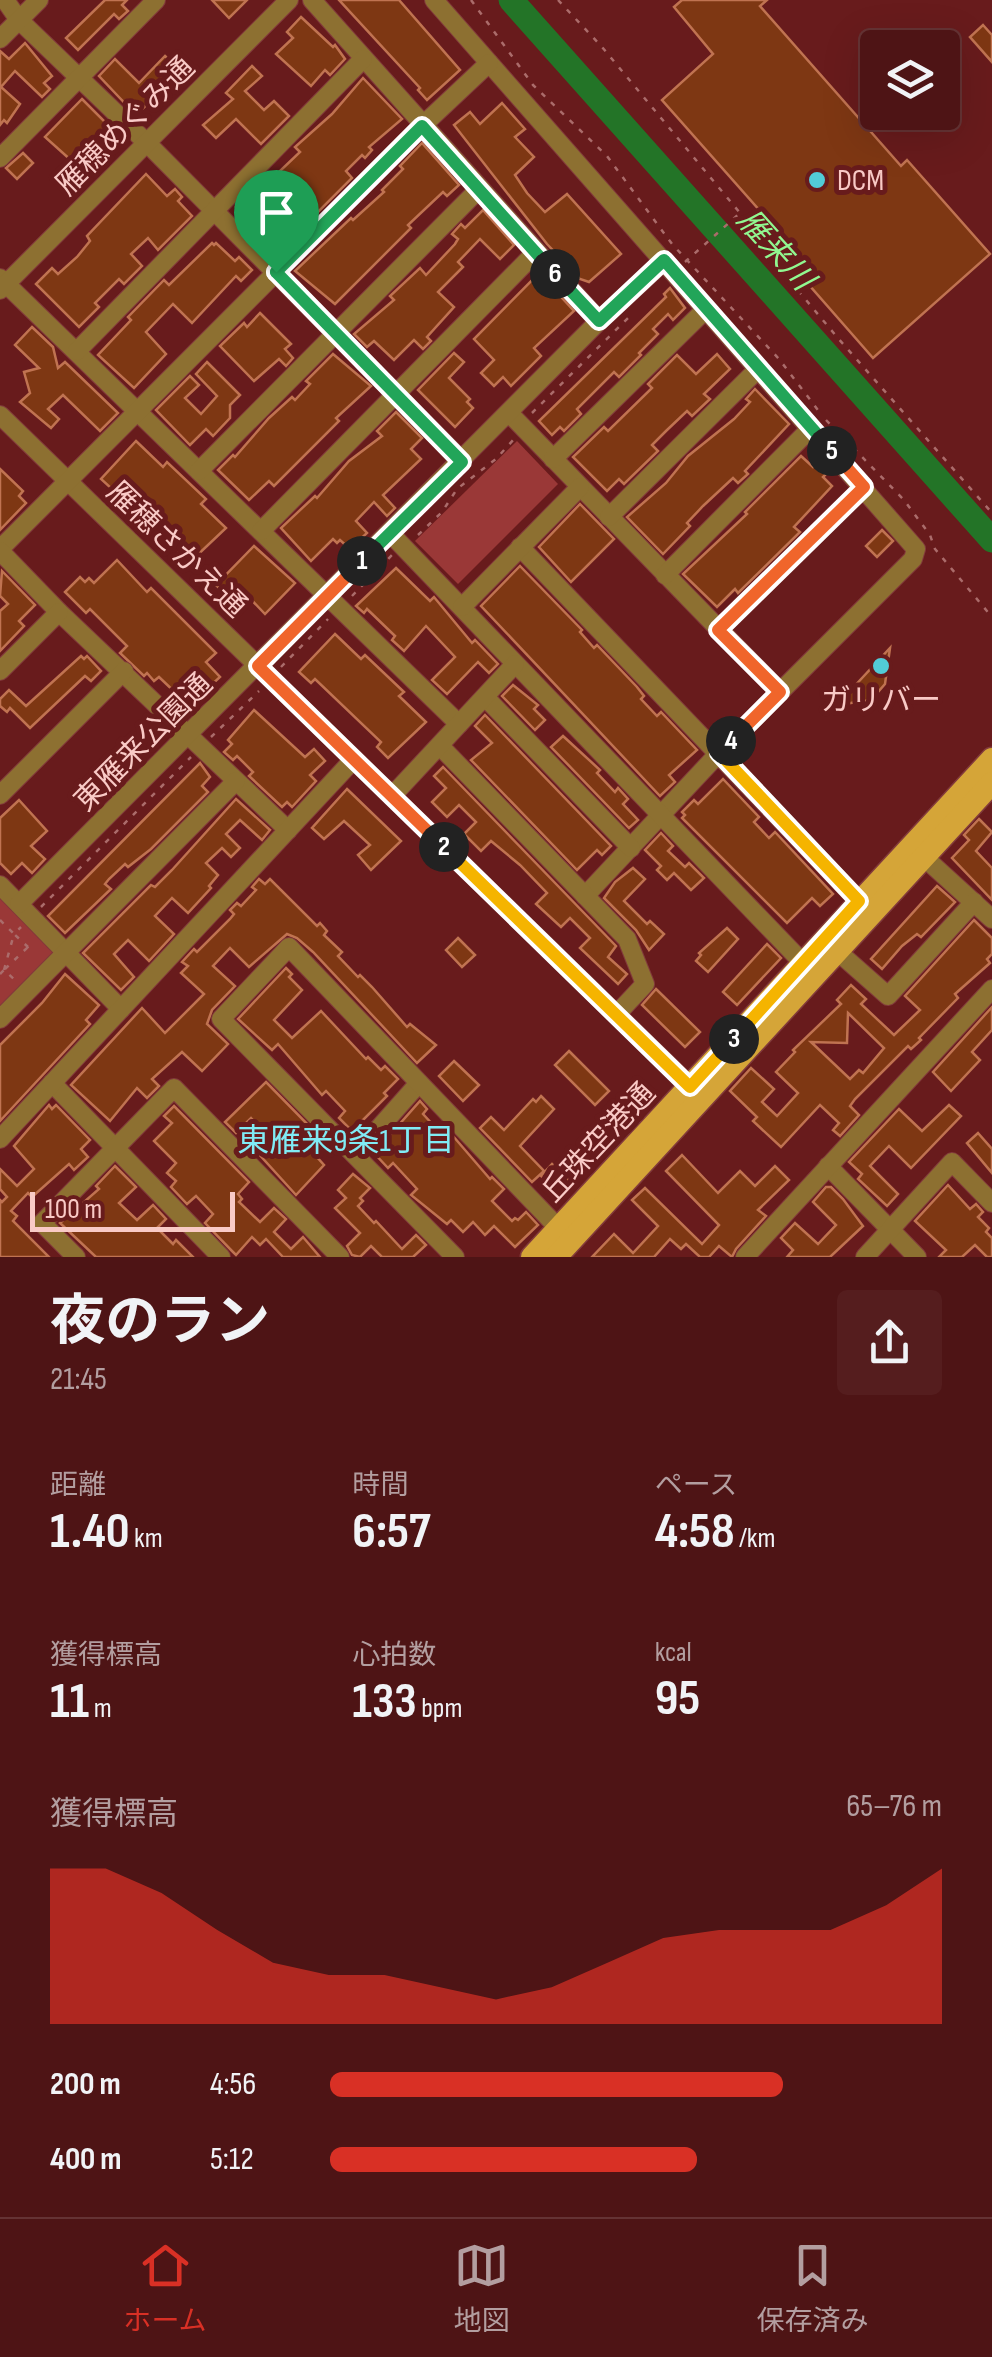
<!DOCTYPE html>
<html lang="ja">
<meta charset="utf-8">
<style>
body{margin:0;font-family:"Sofia Sans Condensed","Noto Sans JP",sans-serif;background:#551d1e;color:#f1f3f6;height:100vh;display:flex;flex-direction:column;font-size:38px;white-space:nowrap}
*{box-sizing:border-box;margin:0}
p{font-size:32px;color:#b39ea0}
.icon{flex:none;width:55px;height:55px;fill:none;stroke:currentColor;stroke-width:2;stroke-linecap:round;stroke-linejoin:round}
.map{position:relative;height:1257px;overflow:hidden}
.panel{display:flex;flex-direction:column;background:#4e1415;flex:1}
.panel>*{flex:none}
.fabs{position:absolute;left:860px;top:30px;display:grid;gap:20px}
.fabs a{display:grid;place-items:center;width:100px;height:100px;border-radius:10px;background:#4e1415;box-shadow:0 10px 40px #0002,0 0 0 2px #653334;font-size:50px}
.scale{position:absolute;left:30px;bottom:25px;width:205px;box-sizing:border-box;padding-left:10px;border:5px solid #f9cac6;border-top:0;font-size:28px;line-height:35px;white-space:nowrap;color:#f9cac6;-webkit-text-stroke:8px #681b1c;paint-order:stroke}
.pin{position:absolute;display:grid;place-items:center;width:85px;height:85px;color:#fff;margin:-102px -42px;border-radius:50% 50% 50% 0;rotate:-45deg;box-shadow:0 0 10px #0007}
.pin .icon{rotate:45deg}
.km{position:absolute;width:50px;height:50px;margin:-25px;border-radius:50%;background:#222;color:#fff;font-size:28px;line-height:50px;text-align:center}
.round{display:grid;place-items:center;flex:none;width:105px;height:105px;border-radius:10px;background:#551d1e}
.summary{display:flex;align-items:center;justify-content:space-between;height:170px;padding:0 50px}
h1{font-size:55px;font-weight:700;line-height:75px}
.metrics{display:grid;grid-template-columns:repeat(3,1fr);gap:15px;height:170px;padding:10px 50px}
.metrics div{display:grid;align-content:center}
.metrics b{font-size:50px;font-weight:700}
.metrics small{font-size:28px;font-weight:400}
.metrics p{font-size:28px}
.chart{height:280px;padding:20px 50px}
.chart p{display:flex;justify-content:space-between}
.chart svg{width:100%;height:180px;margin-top:10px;fill:#d93025;opacity:.7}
ul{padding:0 50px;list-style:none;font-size:32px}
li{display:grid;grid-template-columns:160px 120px 1fr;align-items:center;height:75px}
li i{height:25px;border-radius:12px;background:#d93025}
.tabs{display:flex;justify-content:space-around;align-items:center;height:140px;border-top:2px solid #653334;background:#4e1415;font-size:28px;color:#b39ea0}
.tabs a{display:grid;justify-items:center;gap:5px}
.tabs .active{color:#d93025}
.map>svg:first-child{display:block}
.green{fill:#9a3837}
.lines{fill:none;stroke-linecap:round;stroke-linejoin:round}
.river{stroke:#237427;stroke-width:25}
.building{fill:#7e3713;stroke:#c07351;stroke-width:2.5;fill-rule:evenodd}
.minor-casing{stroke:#823a3b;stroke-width:20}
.major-casing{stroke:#823a3b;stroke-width:25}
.path{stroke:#ab6c6b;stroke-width:2.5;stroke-dasharray:5 8;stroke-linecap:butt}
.minor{stroke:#8d7031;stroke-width:18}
.major{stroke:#d5a538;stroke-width:22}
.split-1-casing{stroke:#fff;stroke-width:20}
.split-2-casing{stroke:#fff;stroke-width:20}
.split-3-casing{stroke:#fff;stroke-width:20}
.split-4-casing{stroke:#fff;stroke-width:20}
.split-5-casing{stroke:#fff;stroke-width:20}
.split-6-casing{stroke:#fff;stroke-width:20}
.split-7-casing{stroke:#fff;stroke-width:20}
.split-1{stroke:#22a559;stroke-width:12}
.split-2{stroke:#f0652b;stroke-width:12}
.split-3{stroke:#f5b400;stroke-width:12}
.split-4{stroke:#f5b400;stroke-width:12}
.split-5{stroke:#f0652b;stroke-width:12}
.split-6{stroke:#22a559;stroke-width:12}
.split-7{stroke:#22a559;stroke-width:12}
.poi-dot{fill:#52cbd7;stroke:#681b1c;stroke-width:4}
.labels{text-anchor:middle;stroke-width:10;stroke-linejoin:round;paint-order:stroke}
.street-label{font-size:30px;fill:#f9cac6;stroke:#681b1c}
.poi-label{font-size:30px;fill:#f9cac6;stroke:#681b1c;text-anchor:start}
.water-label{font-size:32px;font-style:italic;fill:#91f790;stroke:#681b1c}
.neighbourhood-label{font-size:32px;fill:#80ebf5;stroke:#681b1c}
</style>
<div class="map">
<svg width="992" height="1257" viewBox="0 0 992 1257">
<rect width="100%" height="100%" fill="#681b1c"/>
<g class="green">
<path d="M517 441 558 484 458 584 415 541Z"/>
<path d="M0 895 57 953 0 1010Z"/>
</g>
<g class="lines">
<path class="river" d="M511 0 992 540"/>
</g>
<g class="building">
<path d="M105 0H127L122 5 128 11 119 19 114 14 78 50 66 38Z"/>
<path d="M212 0H247L229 18Z"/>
<path d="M339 0H399L460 70 427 100 418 90 420 88Z"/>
<path d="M682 0H767L760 6 901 166 907 160 990 254 873 358 760 229 769 221 662 100 713 54 674 7Z"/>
<path d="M301 17 333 47 335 45 345 59 330 75 325 70 311 86 276 54 293 38 287 32Z"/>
<path d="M983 25 992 35V62L970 37Z"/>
<path d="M25 43 52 76 44 83 50 89 42 97 15 71 1 87 20 104 7 123 4 120 0 125V51L9 59Z"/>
<path d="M165 56 181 72 136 115 99 76 115 59 139 83Z"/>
<path d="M252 66 262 76 245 91 264 110 274 101 289 116 261 144 236 119 216 138 203 125 233 99 226 93Z"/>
<path d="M363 78 402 119 369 147 372 150 365 158 362 155 346 171 352 178 317 213 291 187 276 202 298 225 269 248 256 235 258 233 252 226 254 224 236 207 253 189 257 193 300 152 295 147 332 114Z"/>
<path d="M82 99 109 126 88 148 91 151 81 162 78 158 73 162 45 137Z"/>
<path d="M502 103 525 129 515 137 534 157 515 175 527 193 545 212 567 194 621 254 589 282 580 279 547 244 454 125 470 112 480 124Z"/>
<path d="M422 143 459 185 447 196 443 192 408 225 411 228 335 304 295 271 351 218 353 220 384 192 382 190 403 169 400 166Z"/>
<path d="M23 153 33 163 17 179 6 168Z"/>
<path d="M146 174 167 196 175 189 182 197 178 201 192 216 158 250 148 238 131 254 142 266 124 284 119 279 95 303 99 307 79 327 36 284 52 268 58 274 77 257 90 241 87 236Z"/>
<path d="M483 210 514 245 500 259 480 239 458 262 463 267 438 292 454 307 427 337 431 341 423 349 414 340 394 360 374 341 367 347 354 334 394 300 390 296 420 268 426 275 455 244 458 239 452 234 461 224 465 228Z"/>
<path d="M212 243 214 245 216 243 235 261 239 257 252 270 241 281 236 276 192 323 173 304 146 332 166 354 134 388 98 355 131 320 128 317 164 280 169 285Z"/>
<path d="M539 273 574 311 534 348 541 356 511 386 503 377 494 386 481 373 494 360 474 339Z"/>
<path d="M670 288 685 308 673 320 668 314 653 329 658 334 639 353 641 355 619 377 614 372 577 409 581 414 564 431 560 427 552 435 539 421 666 297 664 294Z"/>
<path d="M260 313 291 344 285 349 293 358 286 366 279 359 254 381 220 346 244 323 247 327Z"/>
<path d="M32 327 53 347 58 368 65 362 118 413 100 431 63 395 48 409 59 419 51 428 20 402 30 393 24 372 39 368 15 345Z"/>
<path d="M454 353 464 362 449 378 470 399 467 402 473 408 455 427 418 390Z"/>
<path d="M333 354 371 386 336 418 339 421 274 486 269 481 249 500 218 470 233 455 235 457 269 418 292 397 295 400 310 384 306 381Z"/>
<path d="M717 354 730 369 704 394 710 399 692 416 687 411 666 431 652 445 658 451 624 484 619 479 607 491 573 457 604 427 608 431 652 388 648 384 677 355 696 374Z"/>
<path d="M207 362 240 395 230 405V418L213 436 206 429 190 445 156 410 190 376 199 385 185 398 201 414 217 396 196 374Z"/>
<path d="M755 389 789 424 745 471 748 474 738 483 733 478 703 506 687 523 690 526 663 554 627 517 666 483 688 456 734 419 750 402 746 399Z"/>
<path d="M396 412 422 438 411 449 421 459 383 495 395 508 387 516 374 502 356 521 367 533 350 549 340 540 337 543 333 539 311 561 281 528 315 496 317 498 349 461 382 436 377 431Z"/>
<path d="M136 441 163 467 167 462 206 499 201 504 226 528 189 563 178 553 183 547 117 486 112 489 101 479Z"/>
<path d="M801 456 813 467 821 459 830 470 823 477 832 486 794 527 800 532 738 593 735 589 717 607 683 574 747 514 745 512Z"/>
<path d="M0 469 23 491 19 496 26 503 0 530Z"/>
<path d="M580 504 614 539 571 582 539 547Z"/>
<path d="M882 530 893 541 877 557 866 546Z"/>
<path d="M254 546 295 583 265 614 240 588 229 598 216 585Z"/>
<path d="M117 560 147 592 151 588 216 653 206 662 220 677 182 712 173 703 180 697 159 677 154 681 147 673 144 676 120 653 127 646 90 609 86 613 65 592 80 577 85 582 89 578 94 583Z"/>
<path d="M520 566 582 630 580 632 594 648 597 645 637 687 644 696 641 699 657 716 661 712 697 750 669 775 675 782 660 796 481 606Z"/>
<path d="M396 568 430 601 434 597 472 643 475 640 498 664 489 673 478 662 447 694 432 680 455 657 426 626 404 651 392 640 395 636 367 609 364 613 356 606Z"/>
<path d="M2 571 35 605 19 621 24 626 0 651V611L8 604 0 596Z"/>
<path d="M335 634 361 659 365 655 404 692 399 696 426 722 388 758 377 747 381 742 315 679 311 683 299 672Z"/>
<path d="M890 648 885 684 871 700 837 705Z"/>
<path d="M81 656 84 659 87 656 101 671 91 681 85 676 30 728 10 708 7 712 0 706V699L9 690 26 706Z"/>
<path d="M513 685 538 705 534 709 545 720 535 730 502 696Z"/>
<path d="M254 710 305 757 314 749 325 761 310 775 316 781 292 807 287 802 282 807 249 776 253 772 237 756 233 760 224 752 232 744 228 740Z"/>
<path d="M485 715 611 846 602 855 597 850 577 870 471 760 492 743 475 726Z"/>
<path d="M563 736 600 770 597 773 615 792 618 788 628 799 623 804 638 820 629 828 551 747Z"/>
<path d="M200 763 210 777 202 786 208 792 151 849 128 867 125 864 109 879 105 884 111 889 65 933 48 916Z"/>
<path d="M443 767 616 946 608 957 627 974 618 984 580 948 590 938 570 918 561 927 536 904 547 893 520 865 491 841 481 851 464 834 476 822 459 805 447 817 432 802 446 788 434 776Z"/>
<path d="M723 779 759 817 754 822 769 838 775 832 833 894 820 906 812 898 787 923 682 818 685 815 682 812 694 800 698 804Z"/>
<path d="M347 789 401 841 371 870 358 855 370 845 344 821 324 839 312 828Z"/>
<path d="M236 799 270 830 262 840 240 820 226 834 240 848 231 857 222 848 206 863 218 875 209 886 211 888 188 913 172 898 155 916 174 934 149 961 128 940 114 954 134 977 121 990 83 953 151 885 155 887 172 870Z"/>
<path d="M19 800 47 831 31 846 45 859 32 873 22 863 11 874 0 863V818Z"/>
<path d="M979 819 992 832 976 851 992 868V900L952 858 969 840 964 835Z"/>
<path d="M661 833 673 846 668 851 685 867 689 863 704 878 691 890 674 873 667 880 657 870 661 866 645 850Z"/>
<path d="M633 868 645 879 624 901 647 924 650 921 664 934 649 950 636 930 604 898 615 882Z"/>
<path d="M259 879 265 884 270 879 317 926 320 923 327 931 324 935 342 952 338 956 358 977 360 975 372 987 407 1027 410 1024 436 1045 417 1063 313 952 297 938 287 934 249 967 230 948 213 966 235 986 212 1010 207 1024 228 1044 202 1071 182 1052 152 1079 159 1086 147 1098 137 1088 110 1121 71 1085 142 1008 165 1033 204 994 181 973 188 966 182 962 194 949 197 952 230 919 234 914 230 910 237 903 241 906 256 890 252 887Z"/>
<path d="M937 886 955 902 921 937 917 934 902 946 882 969 871 959Z"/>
<path d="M974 920 992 938V954L987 959 990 963 955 994 958 998 919 1038 921 1040 911 1049 908 1046 855 1099 850 1106 859 1115 840 1136 833 1130 839 1123 820 1105 781 1147 753 1121 757 1117 730 1091 751 1068 774 1089 762 1102 777 1116 798 1093 776 1072 795 1052 793 1050 841 1004 837 1000 851 985 866 999 861 1004 894 1035 920 1010 905 996ZM848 1013 884 1048 863 1073 859 1070 850 1079 811 1042 847 1043Z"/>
<path d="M727 928 738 939 708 972 696 961 701 955 699 953Z"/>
<path d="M458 938 475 955 462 967 446 950Z"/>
<path d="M767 944 781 958 737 1005 723 992Z"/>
<path d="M286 968 292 974 289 977 302 990 274 1020 292 1038 321 1011 366 1059 368 1057 381 1070 385 1066 398 1079 384 1093 387 1096 352 1131 339 1118 345 1111 326 1091 322 1095 278 1044 272 1050 238 1019Z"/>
<path d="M65 974 99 1005 86 1020 90 1024 0 1121V1045L42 1003Z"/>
<path d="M656 989 700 1032 685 1047 642 1005Z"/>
<path d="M992 1007V1030L972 1052 980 1060 951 1091 933 1072Z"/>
<path d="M569 1051 609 1091 595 1105 555 1065Z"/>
<path d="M454 1061 479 1085 463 1101 439 1076Z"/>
<path d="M266 1082 318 1135 307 1146 324 1165 296 1195 257 1152 270 1139 251 1118 236 1133 225 1122Z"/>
<path d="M541 1096 554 1109 520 1146 544 1171 532 1182 480 1128 491 1117 504 1130 533 1099 536 1102Z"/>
<path d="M420 1101 427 1109 423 1114 448 1141 453 1136 490 1179 492 1177 504 1189 492 1201 512 1221 515 1218 518 1220 526 1212 538 1225 515 1247 494 1226 485 1235 473 1222 463 1232 451 1220 447 1224 411 1195 417 1189 393 1163 388 1168 374 1153Z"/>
<path d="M49 1105 52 1109 56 1105 90 1140 81 1149 88 1157 74 1170 69 1164 32 1197 28 1193 11 1211 17 1216 13 1221 49 1257H0V1200L2 1202 7 1197 0 1189V1169L17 1186 34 1169 14 1146Z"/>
<path d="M949 1105 961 1116 911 1168 889 1146 870 1166 898 1194 887 1206 858 1179 862 1174 849 1162 899 1109 922 1131Z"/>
<path d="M174 1106 249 1182 238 1194 242 1199 239 1202 260 1222 274 1208 286 1219 274 1232 291 1249 303 1237 320 1257H283L266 1239 260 1245 252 1237 236 1255 232 1251 205 1223 213 1214 196 1196 187 1204 171 1187 176 1181 167 1173 176 1163 154 1141 172 1123 164 1116Z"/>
<path d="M978 1133 992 1149V1173L967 1143Z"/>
<path d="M682 1155 718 1193 740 1171 755 1186 775 1166 789 1180 758 1210 766 1216 736 1249 732 1257 719 1246 709 1257H700L686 1244 681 1249 670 1239 654 1257H592L614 1234 633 1253 658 1226 632 1200 645 1188 702 1244 719 1225 666 1171Z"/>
<path d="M552 1164 571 1182 560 1194 541 1176Z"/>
<path d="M115 1166 136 1187 119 1203 137 1220 153 1205 166 1219 157 1228 173 1244 176 1240 193 1257H96L60 1223 99 1189 96 1186Z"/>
<path d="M353 1174 370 1188 360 1198 363 1201 358 1206 374 1223 376 1221 402 1249 416 1235 426 1245 413 1257H382L371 1246 360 1257 352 1255 347 1246 360 1233 335 1208 346 1198 338 1190Z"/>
<path d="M948 1185 970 1209 976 1204 983 1212 978 1217 989 1228 986 1232 992 1238V1257H987L975 1245 962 1257H939L946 1250 915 1221Z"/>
<path d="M826 1187H831L843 1199 863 1226 830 1257H787L793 1250 781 1238 795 1223 818 1244 836 1225 813 1202Z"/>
</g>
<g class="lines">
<defs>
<g id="minor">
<path d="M5 0 19 20 147 143 462 461"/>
<path d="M312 0 599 321"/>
<path d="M434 0 916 549 913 559 719 753 585 896"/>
<path d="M0 39 39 0"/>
<path d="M0 158 156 0"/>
<path d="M0 278 459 724"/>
<path d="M0 290 289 0"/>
<path d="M77 351 363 59"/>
<path d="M510 414 780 692"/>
<path d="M0 415 698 1094"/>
<path d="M553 459 706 309"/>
<path d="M199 471 479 189"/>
<path d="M609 517 759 368"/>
<path d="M261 531 535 253"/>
<path d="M390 533 803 963"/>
<path d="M520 547 859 901"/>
<path d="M0 549 422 126 489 63"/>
<path d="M0 551 59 612 288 830"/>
<path d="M665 575 811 428"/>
<path d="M462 607 580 487"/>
<path d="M718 630 864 487"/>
<path d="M0 671 59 612"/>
<path d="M485 697 631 848"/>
<path d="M440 746 627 939 645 984 616 1015"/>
<path d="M0 795 124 671"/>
<path d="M392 796 515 664"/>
<path d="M915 849 992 919"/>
<path d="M0 885 121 1009"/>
<path d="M19 904 599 321 664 261"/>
<path d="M828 943 888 996 974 902"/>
<path d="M0 1019 236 781"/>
<path d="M52 1083 221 1257"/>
<path d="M0 1139 354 759"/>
<path d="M356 1154 419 1083"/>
<path d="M828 1166 917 1257"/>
<path d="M76 1257 42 1223 174 1088 340 1257"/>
<path d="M455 1257 221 1019 289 947 567 1237"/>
<path d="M745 1257 992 989"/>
<path d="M865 1257 952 1162 992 1203"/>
</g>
<g id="major">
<path d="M532 1257 992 759"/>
<path d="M556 1257 992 783"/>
</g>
</defs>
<use href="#minor" class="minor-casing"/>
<use href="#major" class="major-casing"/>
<g class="path">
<path d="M471 0 533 85 607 156 672 244 779 359 821 414"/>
<path d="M558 0 602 47 740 213 765 251 837 337 992 513"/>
<path d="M685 262 740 213"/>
<path d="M532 413 633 313"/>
<path d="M826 420 904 500 930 535 935 549 992 617"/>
<path d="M418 535 442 512 457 489 496 459 514 439"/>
<path d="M352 596 392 555"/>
<path d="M281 667 328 619"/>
<path d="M211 737 259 691"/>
<path d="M41 907 191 757"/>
<path d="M0 920 14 934 21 927"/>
<path d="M5 969 28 947"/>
<path d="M4 970 14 934 28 947 34 942"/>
<path d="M0 974 4 970 15 980"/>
</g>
<use href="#minor" class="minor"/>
<use href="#major" class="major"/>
</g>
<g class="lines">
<defs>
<path id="split-1" d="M276 272 462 462 362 561"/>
<path id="split-2" d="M362 561 258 666 444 847"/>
<path id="split-3" d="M444 847 690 1087 734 1039"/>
<path id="split-4" d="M731 741 719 753 859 901 734 1039"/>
<path id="split-5" d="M731 741 780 692 718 630 864 487 832 451"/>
<path id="split-6" d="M555 274 599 321 664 260 832 451"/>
<path id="split-7" d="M276 272 422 126 555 274"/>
</defs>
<use href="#split-1" class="split-1-casing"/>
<use href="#split-2" class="split-2-casing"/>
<use href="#split-3" class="split-3-casing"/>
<use href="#split-4" class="split-4-casing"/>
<use href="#split-5" class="split-5-casing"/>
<use href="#split-6" class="split-6-casing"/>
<use href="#split-7" class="split-7-casing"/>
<use href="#split-1" class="split-1"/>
<use href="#split-2" class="split-2"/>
<use href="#split-3" class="split-3"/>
<use href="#split-4" class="split-4"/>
<use href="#split-5" class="split-5"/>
<use href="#split-6" class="split-6"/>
<use href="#split-7" class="split-7"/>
</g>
<g class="poi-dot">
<circle cx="817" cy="180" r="10"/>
<circle cx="881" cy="666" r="10"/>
</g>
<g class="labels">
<g class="street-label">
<text transform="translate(125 126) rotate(-45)" y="10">雁穂めぐみ通</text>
<text transform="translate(177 549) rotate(44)" y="10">雁穂さかえ通</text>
<text transform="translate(143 742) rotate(-45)" y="10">東雁来公園通</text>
<text transform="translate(598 1142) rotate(-47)" y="10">丘珠空港通</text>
</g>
<g class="poi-label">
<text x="837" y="190">DCM</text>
<text x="881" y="710" text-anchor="middle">ガリバー</text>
</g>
<g class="water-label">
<text transform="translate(776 249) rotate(48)" y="11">雁来川</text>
</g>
<g class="neighbourhood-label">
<text x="346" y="1151">東雁来9条1丁目</text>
</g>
</g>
</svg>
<div class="fabs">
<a><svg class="icon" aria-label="layers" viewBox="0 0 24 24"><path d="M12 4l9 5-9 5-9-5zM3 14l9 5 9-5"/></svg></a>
</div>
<div class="scale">100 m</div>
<div class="pin" style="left:276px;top:272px;background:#1e9e55"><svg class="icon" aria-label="arrive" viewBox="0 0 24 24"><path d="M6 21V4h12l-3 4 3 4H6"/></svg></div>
<b class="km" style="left:362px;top:561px">1</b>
<b class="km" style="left:444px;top:847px">2</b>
<b class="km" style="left:734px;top:1039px">3</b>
<b class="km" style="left:731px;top:741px">4</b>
<b class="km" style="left:832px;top:451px">5</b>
<b class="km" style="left:555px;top:274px">6</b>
</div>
<section class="panel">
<div class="summary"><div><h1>夜のラン</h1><p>21:45</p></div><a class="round"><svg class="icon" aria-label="share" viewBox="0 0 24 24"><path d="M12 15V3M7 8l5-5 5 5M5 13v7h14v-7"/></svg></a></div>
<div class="metrics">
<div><p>距離</p><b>1.40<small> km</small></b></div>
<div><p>時間</p><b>6:57</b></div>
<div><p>ペース</p><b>4:58<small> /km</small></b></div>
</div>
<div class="metrics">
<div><p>獲得標高</p><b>11<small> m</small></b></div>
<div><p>心拍数</p><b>133<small> bpm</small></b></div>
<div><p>kcal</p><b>95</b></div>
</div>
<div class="chart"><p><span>獲得標高</span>65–76 m</p>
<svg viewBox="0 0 160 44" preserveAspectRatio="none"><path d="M0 44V6L10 6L20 12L30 21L40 29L50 32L60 32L70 35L80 38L90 35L100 29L110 23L120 21L130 21L140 21L150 15L160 6V44z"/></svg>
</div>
<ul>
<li><b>200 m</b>4:56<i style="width:74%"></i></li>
<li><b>400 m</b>5:12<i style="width:60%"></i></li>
</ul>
</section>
<nav class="tabs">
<a class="active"><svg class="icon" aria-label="home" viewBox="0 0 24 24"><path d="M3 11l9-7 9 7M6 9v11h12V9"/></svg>ホーム</a>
<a><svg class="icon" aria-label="map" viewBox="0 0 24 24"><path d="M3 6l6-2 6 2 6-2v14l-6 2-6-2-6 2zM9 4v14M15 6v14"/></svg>地図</a>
<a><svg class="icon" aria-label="saved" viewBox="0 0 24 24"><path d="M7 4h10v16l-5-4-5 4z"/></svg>保存済み</a>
</nav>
